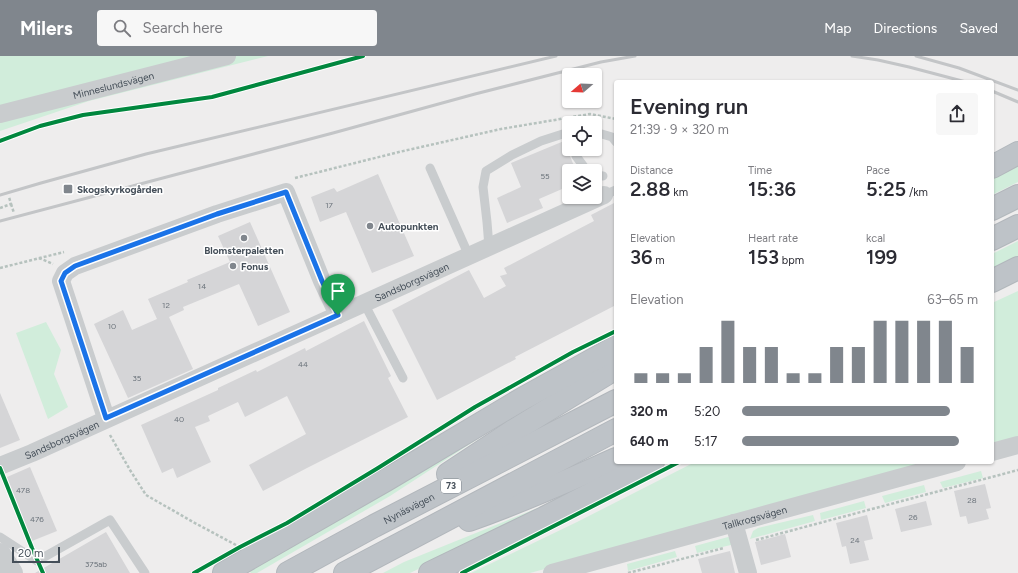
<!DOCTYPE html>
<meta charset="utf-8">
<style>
body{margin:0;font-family:Figtree,sans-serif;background:#f7f7f7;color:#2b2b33;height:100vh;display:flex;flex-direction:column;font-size:15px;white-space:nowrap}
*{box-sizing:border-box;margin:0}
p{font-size:13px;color:#7c7c81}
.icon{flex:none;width:22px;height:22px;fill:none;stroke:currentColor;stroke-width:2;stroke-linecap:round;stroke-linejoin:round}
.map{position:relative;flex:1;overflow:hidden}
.side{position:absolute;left:614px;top:24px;width:380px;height:384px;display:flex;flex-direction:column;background:#fff;border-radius:4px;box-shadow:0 1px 3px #0004}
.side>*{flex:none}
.needle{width:26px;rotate:251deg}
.fabs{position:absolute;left:562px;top:12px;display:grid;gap:8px}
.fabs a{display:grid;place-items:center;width:40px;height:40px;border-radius:4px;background:#fff;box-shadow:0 1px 3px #0004;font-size:20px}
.scale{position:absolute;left:12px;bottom:10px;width:48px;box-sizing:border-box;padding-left:4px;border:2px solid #454f59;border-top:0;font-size:11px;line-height:14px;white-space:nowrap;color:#454f59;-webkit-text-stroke:3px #fff;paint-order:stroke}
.pin{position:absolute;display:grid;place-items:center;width:34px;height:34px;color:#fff;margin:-41px -17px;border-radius:50% 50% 50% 0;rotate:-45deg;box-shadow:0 0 4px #0007}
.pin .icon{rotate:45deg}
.round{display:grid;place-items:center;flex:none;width:42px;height:42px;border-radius:4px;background:#f7f7f7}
.summary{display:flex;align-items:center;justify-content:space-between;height:68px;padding:0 16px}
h1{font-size:22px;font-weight:600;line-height:30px}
.stats{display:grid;grid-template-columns:repeat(3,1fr);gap:6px;height:68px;padding:4px 16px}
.stats div{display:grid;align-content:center}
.stats b{font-size:20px;font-weight:600}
.stats small{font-size:11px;font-weight:400}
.stats p{font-size:11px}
.chart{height:112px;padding:8px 16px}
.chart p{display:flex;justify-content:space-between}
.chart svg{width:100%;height:72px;margin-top:4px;stroke:#80868d;stroke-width:6}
ul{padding:0 16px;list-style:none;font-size:13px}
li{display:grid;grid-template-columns:64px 48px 1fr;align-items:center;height:30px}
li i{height:10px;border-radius:5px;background:#80868d}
header{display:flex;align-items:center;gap:24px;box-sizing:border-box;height:56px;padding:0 20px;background:#80868d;color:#fff}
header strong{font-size:19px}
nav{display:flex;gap:22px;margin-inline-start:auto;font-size:14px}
.search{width:280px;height:36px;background:#f7f7f7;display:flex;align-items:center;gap:10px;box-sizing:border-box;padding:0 14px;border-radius:4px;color:#7c7c81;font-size:15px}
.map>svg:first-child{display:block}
.green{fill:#d1eddb}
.building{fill:#d5d5d7}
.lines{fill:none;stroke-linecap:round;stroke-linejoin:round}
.trunk-casing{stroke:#b2b7bc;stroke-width:24}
.path{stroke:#b6c2be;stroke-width:2.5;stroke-dasharray:3 2;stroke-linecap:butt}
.service{stroke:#c9ccce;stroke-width:9}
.minor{stroke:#c9ccce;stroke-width:18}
.tertiary{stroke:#c9ccce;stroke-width:22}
.trunk{stroke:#bec3c8;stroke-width:22}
.rail{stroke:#c3c5c7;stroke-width:3}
.cycleway-casing{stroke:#fff;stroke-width:6}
.cycleway{stroke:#00873e;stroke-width:4}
.route-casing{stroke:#fff;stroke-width:8}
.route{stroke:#1a73e8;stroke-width:5}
.poi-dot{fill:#80868d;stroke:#fff;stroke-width:1.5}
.labels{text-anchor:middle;stroke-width:3;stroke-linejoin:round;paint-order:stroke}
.number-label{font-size:8px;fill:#6a727a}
.shield{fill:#fff;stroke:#7d848b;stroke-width:1}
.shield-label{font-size:9px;font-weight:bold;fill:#454f59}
.street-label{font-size:10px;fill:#454f59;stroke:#fff}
.poi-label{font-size:10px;font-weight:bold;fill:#454f59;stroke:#fff;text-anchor:start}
</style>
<header>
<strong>Milers</strong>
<div class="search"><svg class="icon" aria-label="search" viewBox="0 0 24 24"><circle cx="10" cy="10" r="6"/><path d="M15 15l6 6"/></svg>Search here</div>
<nav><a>Map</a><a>Directions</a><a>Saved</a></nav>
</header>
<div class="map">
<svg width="1018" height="517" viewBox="0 0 1018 517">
<rect width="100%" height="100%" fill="#eeeded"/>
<g class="green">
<path d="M0 0H268L89 45 0 75Z"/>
<path d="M1018 108V126L992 139V121Z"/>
<path d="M1018 185V202L992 215V198Z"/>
<path d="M1018 235V383L992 390V247Z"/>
<path d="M46 266 61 294 54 318 68 351 48 363 16 277Z"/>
<path d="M484 374 487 377 390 440 257 517H251L248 513Z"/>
<path d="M695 406H934L666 480 530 517H471L577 466Z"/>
<path d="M981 415 983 422 943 432 940 426Z"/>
<path d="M924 429 926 436 885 447 882 440Z"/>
<path d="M864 445 866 452 821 464 820 457Z"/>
<path d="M550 447 552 449 410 517H383L404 506Z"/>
<path d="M813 459 815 465 750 483 753 475 758 472Z"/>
<path d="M728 481 732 482 735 488 697 497 695 490Z"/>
<path d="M675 495 677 501 628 515 627 508Z"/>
</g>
<g class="building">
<path d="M564 85 576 115H569V130L539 143 543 152 507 167 497 142 521 131 511 107Z"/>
<path d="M378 118 414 200 372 217 346 156 320 166 311 141 334 132 337 136Z"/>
<path d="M616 146V249L515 301 516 303 437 344 392 254 469 214 484 242 506 230 500 220 507 218 504 212 594 165 591 159Z"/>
<path d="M250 166 290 256 258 270 239 228 183 251 184 254 169 261 193 313 128 342 94 268 123 254 132 274 157 263 148 243 188 226 187 224 230 206 218 180Z"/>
<path d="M364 265 391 320 388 322 408 361 307 412 263 435 249 409 306 378 287 340 245 361 238 346 208 360 210 365 195 371 211 406 177 422 173 412 162 417 141 369 218 334V332L256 314 257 316 305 292 306 295Z"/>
<path d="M0 337 20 384 0 392Z"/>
<path d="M30 411 57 475 32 485 7 421Z"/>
<path d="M985 428 991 452 986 453 989 463 968 468 966 460 960 461 954 435Z"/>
<path d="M926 445 932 469 901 476 895 453Z"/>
<path d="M867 459 873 483 864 485 869 504 850 508 846 490 842 491 836 467Z"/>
<path d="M106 476 130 517H35L68 498Z"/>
<path d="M785 478 791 501 761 509 755 486Z"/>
<path d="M730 495 735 517H702L698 503Z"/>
</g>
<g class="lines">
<defs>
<g id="trunk">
<path d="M992 111 1018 97"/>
<path d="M992 153 1018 140"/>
<path d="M992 183 1018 170"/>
<path d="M992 225 1018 212"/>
<path d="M448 418 513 375 616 312"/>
<path d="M469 464C519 446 568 425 616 403"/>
<path d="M224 517 386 424 522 343 616 291"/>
<path id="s4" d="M288 517 374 470 616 345"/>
<path d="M345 517 616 374"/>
<path d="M430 517 544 462 653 406"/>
</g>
</defs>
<use href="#trunk" class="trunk-casing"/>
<g class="path">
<path d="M356 2V0"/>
<path d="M295 122 399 96 501 73 590 58 616 63"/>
<path d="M11 148 14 157"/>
<path d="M0 152 11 148 9 141"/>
<path d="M39 202 53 208"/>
<path d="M0 212 64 196"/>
<path d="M110 379 130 414 146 439 193 466 236 489"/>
<path d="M756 484 1018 414"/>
<path d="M628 517 724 492"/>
</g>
<g class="service">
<path d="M595 76 612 81 616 86"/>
<path d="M575 93 576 100 587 115"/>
<path d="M430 112 469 200"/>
<path d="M595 119 603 120"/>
<path d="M604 139 616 134"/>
<path d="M489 191 487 166 483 131 486 115 512 99 541 85 569 76"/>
<path d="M364 247 403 322"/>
<path d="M0 481 37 505 110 464 145 517"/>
</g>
<g class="minor">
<path id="s1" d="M0 58 227 0"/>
<path d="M106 362 61 225 65 217 75 210 217 158 286 136 322 225 338 259"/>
<path d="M992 396 1018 389"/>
<path id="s2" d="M0 410 32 397 604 139"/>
<path d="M734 467 748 517"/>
<path id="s3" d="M552 517 957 406"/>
</g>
<path class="tertiary" d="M0 498 12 517"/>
<use href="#trunk" class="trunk"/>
<g class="rail">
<path d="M852 0 878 4 909 11 966 26"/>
<path d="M916 0 959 12 1018 34"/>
<path d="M992 35 1018 46"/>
<path d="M0 139 41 127 146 98 556 0"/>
<path d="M0 165 333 77 475 38 601 6 635 0"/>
</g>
<defs>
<g id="cycleway">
<path d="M0 85 40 70 83 59 212 41 363 0"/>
<path d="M0 412 32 492 43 517"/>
<path d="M194 517 240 491 287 467 378 412 475 351 573 296 616 275"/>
<path d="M462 517 679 406"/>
</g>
</defs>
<use href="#cycleway" class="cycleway-casing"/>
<use href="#cycleway" class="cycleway"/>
</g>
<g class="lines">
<defs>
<path id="route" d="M286 136 322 225 338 259 106 362 61 225 65 217 75 210 217 158Z"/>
</defs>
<use href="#route" class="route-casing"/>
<use href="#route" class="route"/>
</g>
<g class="poi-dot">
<rect x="63" y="128" width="10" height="10" rx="2"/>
<circle cx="370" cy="170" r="4"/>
<circle cx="244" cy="182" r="4"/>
<circle cx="233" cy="210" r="4"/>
</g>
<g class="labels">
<g class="number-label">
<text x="545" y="123">55</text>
<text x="329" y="152">17</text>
<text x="202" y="233">14</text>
<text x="166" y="252">12</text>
<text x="112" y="273">10</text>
<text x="303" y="311">44</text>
<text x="137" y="325">35</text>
<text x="179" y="366">40</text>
<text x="23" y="437">478</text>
<text x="972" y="447">28</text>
<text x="913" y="464">26</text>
<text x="37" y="466">476</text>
<text x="855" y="487">24</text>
<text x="96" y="511">375ab</text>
</g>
<rect class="shield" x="441" y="423" width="20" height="14" rx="3"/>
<g class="shield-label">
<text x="451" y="433">73</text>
</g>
<g class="street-label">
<text dy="4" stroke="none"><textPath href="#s1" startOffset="117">Minneslundsvägen</textPath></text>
<text dy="4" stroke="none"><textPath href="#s2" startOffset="451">Sandsborgsvägen</textPath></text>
<text dy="4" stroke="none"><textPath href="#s2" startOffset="67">Sandsborgsvägen</textPath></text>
<text dy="4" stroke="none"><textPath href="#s4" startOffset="137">Nynäsvägen</textPath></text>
<text dy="4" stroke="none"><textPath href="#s3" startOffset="210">Tallkrogsvägen</textPath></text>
</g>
<g class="poi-label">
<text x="77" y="137">Skogskyrkogården</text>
<text x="378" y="174">Autopunkten</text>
<text x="244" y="198" text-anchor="middle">Blomsterpaletten</text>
<text x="241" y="214">Fonus</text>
</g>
</g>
</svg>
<div class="fabs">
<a><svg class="needle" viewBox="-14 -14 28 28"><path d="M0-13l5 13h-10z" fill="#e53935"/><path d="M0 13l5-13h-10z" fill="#7c7c81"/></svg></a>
<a><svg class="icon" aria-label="locate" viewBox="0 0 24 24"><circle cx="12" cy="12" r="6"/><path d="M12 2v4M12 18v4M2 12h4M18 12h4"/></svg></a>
<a><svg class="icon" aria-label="layers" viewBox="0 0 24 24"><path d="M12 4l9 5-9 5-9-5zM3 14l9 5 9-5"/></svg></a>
</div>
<div class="scale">20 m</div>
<div class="pin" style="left:338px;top:259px;background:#1e9e55"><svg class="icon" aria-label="arrive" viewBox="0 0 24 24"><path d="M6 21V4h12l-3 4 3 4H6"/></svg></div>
<section class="side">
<div class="summary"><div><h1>Evening run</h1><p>21:39 · 9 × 320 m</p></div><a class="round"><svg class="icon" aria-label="share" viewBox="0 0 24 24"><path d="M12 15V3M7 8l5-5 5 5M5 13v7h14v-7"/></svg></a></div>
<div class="stats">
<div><p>Distance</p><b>2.88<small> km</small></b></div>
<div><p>Time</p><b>15:36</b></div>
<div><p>Pace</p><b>5:25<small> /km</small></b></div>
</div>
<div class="stats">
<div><p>Elevation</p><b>36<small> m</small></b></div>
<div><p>Heart rate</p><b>153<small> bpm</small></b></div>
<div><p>kcal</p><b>199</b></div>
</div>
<div class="chart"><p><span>Elevation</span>63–65 m</p>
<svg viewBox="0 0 160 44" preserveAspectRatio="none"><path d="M5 44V38M15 44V38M25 44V38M35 44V22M45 44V6M55 44V22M65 44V22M75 44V38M85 44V38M95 44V22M105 44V22M115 44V6M125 44V6M135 44V6M145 44V6M155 44V22"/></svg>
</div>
<ul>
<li><b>320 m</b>5:20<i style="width:88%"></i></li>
<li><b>640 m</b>5:17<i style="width:92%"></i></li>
</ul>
</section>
</div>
